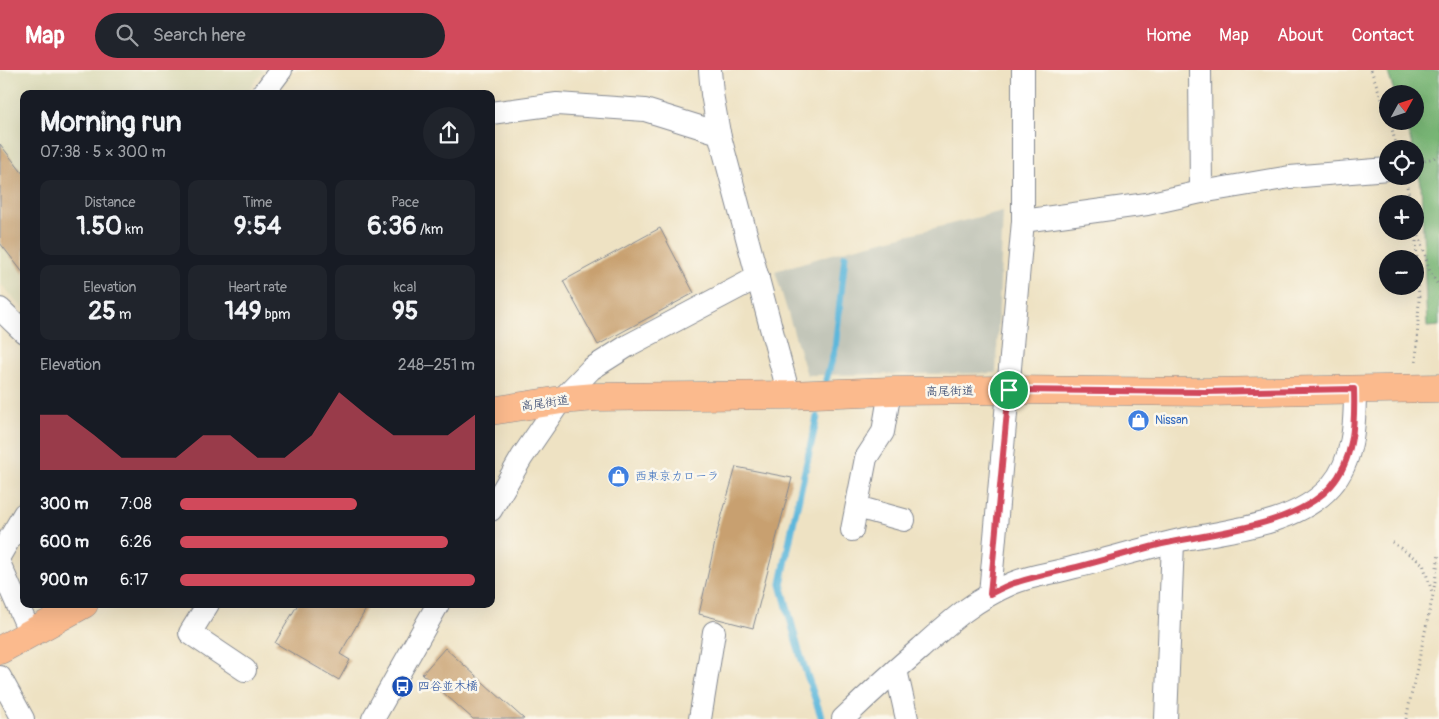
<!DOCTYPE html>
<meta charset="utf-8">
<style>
body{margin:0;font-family:Pangolin,"Klee One",sans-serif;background:#20242c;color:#f1f3f6;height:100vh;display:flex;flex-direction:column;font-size:19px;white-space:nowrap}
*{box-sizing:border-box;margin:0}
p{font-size:16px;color:#9ea1a6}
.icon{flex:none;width:28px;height:28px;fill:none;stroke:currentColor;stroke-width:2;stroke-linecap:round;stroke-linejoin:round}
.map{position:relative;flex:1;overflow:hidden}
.drawer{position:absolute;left:20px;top:20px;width:475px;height:518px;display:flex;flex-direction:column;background:#171b24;border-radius:10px;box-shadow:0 5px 20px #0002}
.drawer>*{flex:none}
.needle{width:32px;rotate:50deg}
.controls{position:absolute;left:1379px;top:15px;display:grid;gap:10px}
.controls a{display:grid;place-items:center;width:45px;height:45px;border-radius:50%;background:#171b24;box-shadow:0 5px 20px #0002;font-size:25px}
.pin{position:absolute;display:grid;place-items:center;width:42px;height:42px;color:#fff;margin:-21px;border:2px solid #fff;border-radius:50%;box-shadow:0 1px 5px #0007}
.round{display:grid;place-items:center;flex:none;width:52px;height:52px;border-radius:26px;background:#20242c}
.head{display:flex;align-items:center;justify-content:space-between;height:85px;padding:0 20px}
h1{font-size:28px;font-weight:700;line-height:38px}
.metrics{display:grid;grid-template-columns:repeat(3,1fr);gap:8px;height:85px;padding:5px 20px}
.metrics div{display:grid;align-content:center;border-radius:10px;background:#20242c;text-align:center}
.metrics b{font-size:25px;font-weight:700}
.metrics small{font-size:14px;font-weight:400}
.metrics p{font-size:14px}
.chart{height:140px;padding:10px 20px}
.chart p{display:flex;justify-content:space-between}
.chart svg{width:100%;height:90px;margin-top:5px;fill:#d1495b;opacity:.7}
ul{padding:0 20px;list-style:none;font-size:16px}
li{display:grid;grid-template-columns:80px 60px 1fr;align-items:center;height:38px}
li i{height:12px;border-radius:6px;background:#d1495b}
header{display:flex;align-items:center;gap:30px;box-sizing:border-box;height:70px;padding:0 25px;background:#d1495b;color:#fff}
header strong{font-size:24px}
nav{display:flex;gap:28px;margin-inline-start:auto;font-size:18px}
.search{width:350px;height:45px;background:#20242c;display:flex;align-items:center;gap:12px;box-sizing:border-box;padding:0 18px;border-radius:28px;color:#9ea1a6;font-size:19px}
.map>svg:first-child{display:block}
.built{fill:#deddbb}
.industrial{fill:#c3c6b9}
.forest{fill:#78b574;stroke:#4a7269}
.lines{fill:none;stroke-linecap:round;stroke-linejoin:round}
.stream{stroke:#5db7db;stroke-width:7}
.building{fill:#c8a06f}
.minor-casing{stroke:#848890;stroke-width:24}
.major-casing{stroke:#848890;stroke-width:29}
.path{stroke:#848890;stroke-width:3;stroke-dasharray:1 4;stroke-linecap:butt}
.minor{stroke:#fff;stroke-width:22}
.major{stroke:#fbba8d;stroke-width:28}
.route-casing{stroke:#fff;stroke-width:10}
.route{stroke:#d1495b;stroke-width:6}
.labels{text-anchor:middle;stroke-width:5;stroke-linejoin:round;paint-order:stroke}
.street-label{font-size:12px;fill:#1b2f5e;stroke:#fbf7ec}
.shop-label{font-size:12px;fill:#366cbe;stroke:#fbf7ec;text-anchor:start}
.transit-label{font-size:12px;fill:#164399;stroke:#fbf7ec;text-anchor:start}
</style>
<header>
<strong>Map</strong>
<div class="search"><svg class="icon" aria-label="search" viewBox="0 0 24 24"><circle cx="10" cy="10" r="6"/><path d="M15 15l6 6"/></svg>Search here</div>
<nav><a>Home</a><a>Map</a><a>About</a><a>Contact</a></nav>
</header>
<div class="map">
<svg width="1439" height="649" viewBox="0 0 1439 649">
<rect width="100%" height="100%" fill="#fbf7ec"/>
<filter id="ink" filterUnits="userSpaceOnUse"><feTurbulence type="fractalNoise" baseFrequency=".02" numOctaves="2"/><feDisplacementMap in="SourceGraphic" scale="10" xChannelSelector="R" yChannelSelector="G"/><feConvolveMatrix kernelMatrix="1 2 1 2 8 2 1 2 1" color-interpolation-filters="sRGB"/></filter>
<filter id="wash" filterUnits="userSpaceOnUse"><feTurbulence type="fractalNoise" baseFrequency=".0096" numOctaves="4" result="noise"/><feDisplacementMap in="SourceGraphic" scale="20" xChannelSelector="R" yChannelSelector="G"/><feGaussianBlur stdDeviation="1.12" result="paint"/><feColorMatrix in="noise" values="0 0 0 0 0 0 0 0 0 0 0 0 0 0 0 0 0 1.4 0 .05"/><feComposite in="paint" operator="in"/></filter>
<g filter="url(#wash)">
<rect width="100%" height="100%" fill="#eee2c3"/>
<path class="built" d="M0 0H265L255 11 248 24H24V239L0 213Z"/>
<path class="industrial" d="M1003 141 996 303 807 305 775 201 846 180Z"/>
<path class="forest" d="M1387 0H1439V256L1427 257 1421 114 1415 87V79H1413L1405 51H1415V24H1395Z"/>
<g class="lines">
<g class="stream">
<path d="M826 310 835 279 845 186"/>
<path d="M817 347 793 454 781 514 798 578 822 649"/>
</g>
</g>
<g id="blocks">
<g class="building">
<path d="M0 74 24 105V204L0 173Z"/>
<path d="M660 158 694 223 598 275 563 211Z"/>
<path d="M736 397 792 408 753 558 699 544 718 459Z"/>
<path d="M298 534H369L340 584 350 590 339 610 275 573Z"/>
<path d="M445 578 524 649H473L422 604Z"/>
</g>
</g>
</g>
<g filter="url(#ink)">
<use href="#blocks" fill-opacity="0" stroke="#848890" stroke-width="1"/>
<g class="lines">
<defs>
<g id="minor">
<path d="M710 0 712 24 719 63 789 325"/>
<path d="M1200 0 1201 122"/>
<path d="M263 24 281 0"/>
<path d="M491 43 557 34 645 40 719 63"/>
<path d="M1023 151 1147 134 1201 122 1290 107 1388 99"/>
<path d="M0 239 24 262"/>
<path d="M857 437 904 450"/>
<path d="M491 440 522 387 561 330 591 299 629 275 758 207"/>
<path d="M852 460 866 388 883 362 890 321"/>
<path d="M0 485 24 444"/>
<path d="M0 495 30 563"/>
<path d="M990 524 1023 151V0"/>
<path d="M208 534 190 563 245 600"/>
<path d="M896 600 907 649"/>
<path d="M0 607 23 649"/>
<path d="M373 649 438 534"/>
<path d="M700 649 714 562"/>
<path d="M843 649C868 625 894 601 921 578 952 550 974 530 1013 513 1032 505 1055 503 1075 497 1112 488 1148 477 1185 469 1232 460 1298 454 1331 416 1354 390 1355 352 1355 319"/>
<path d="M1166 649 1173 472"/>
</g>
<g id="major">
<path d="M491 341 561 330 596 327 789 325 890 321 1009 320 1205 322 1439 318"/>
<path d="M0 580 84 534"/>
</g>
</defs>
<use href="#minor" class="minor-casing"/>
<use href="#major" class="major-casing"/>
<g class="path">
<path d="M1371 0 1388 46"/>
<path d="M1390 51 1397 79"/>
<path d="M1415 94 1439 86"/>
<path d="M1406 112 1411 134"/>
<path d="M1415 151 1419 229 1416 294"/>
<path d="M1418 161 1430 202 1439 216"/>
<path d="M1392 472 1423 494 1432 522"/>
<path d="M1406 649 1433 525 1439 484"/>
</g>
<use href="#minor" class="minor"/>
<use href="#major" class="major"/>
</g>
</g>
<g class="lines" filter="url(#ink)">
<defs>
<path id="route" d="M1354 319C1355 352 1354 390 1331 416 1295 457 1209 463 1158 475 1131 482 1104 490 1077 497 1057 502 1037 506 1018 512 1008 514 999 520 990 524L1009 320 1205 322Z"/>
</defs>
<use href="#route" class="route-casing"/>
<use href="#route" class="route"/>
</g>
<defs>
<symbol id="shop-disc" viewBox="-11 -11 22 22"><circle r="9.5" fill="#3f7fe0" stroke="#fbf7ec"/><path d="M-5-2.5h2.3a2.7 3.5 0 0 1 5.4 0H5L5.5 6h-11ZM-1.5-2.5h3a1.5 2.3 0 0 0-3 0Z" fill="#fff"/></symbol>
<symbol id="bus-disc" viewBox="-11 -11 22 22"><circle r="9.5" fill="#1a4fb4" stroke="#fbf7ec"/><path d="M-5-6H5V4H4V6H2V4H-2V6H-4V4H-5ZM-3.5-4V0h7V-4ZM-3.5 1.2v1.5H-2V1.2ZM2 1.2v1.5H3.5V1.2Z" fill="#fff"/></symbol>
</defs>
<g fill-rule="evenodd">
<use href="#shop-disc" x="1126" y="338" width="25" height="25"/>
<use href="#shop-disc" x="606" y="394" width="25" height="25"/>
<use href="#bus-disc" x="390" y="604" width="25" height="25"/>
</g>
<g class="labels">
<g class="street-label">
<text transform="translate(950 321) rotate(-1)" y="4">高尾街道</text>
<text transform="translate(545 333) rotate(-8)" y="4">高尾街道</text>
</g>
<g class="shop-label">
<text x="1155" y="354">Nissan</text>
<text x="635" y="410">西東京カローラ</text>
</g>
<g class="transit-label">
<text x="418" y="620">四谷並木橋</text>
</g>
</g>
</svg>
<div class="controls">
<a><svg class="needle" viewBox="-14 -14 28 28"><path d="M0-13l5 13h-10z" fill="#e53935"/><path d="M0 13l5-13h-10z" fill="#9ea1a6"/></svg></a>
<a><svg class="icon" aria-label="locate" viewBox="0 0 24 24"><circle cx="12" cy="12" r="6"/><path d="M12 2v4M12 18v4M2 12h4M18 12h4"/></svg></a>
<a>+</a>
<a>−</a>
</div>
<div class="pin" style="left:1009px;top:320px;background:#1e9e55"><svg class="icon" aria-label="arrive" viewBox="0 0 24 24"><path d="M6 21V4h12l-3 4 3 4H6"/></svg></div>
<section class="drawer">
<div class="head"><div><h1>Morning run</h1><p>07:38 · 5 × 300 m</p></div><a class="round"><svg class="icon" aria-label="share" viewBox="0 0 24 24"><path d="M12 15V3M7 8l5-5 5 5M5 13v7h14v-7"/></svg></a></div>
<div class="metrics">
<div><p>Distance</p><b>1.50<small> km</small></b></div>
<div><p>Time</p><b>9:54</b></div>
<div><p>Pace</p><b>6:36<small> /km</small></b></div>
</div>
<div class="metrics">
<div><p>Elevation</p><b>25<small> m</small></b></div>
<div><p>Heart rate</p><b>149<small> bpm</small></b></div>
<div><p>kcal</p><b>95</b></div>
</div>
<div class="chart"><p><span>Elevation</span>248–251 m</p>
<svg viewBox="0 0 160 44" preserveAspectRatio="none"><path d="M0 44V17L10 17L20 27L30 38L40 38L50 38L60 27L70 27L80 38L90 38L100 27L110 6L120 17L130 27L140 27L150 27L160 17V44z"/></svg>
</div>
<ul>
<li><b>300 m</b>7:08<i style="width:60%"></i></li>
<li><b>600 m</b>6:26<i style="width:91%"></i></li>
<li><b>900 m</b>6:17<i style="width:100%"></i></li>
</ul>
</section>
</div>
